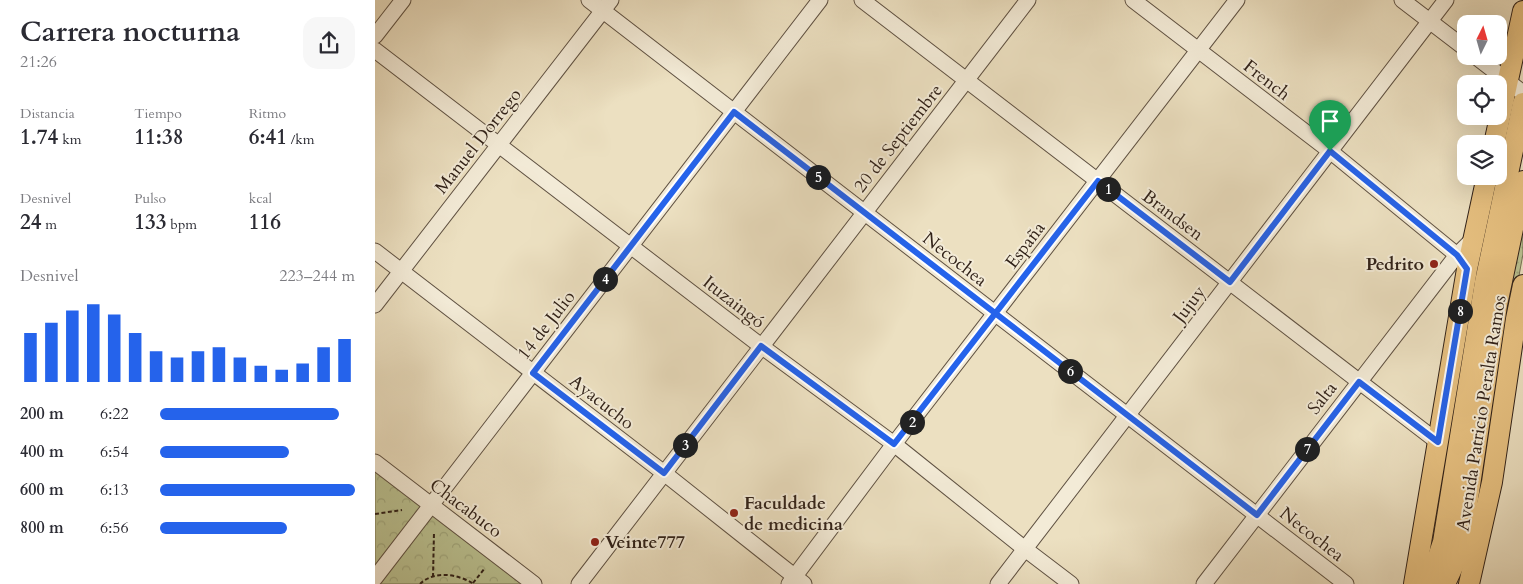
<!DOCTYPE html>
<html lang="es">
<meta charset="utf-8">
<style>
body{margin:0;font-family:Cardo,serif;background:#f7f7f7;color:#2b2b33;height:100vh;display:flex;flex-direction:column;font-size:19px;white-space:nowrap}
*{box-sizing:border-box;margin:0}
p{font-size:16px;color:#7c7c81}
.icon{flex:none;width:28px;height:28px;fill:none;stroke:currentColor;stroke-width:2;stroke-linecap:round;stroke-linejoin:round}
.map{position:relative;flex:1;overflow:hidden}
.side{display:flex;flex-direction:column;background:#fff;width:375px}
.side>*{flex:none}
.needle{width:32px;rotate:5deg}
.tools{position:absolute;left:1082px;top:15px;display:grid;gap:10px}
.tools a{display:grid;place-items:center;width:50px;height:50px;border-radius:10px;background:#fff;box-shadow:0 5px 20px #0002;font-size:25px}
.pin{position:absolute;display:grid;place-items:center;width:42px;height:42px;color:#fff;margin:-51px -21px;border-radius:50% 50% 50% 0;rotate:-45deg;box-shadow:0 0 5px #0007}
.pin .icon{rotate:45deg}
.km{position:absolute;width:25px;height:25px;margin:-12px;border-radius:50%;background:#222;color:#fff;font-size:14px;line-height:25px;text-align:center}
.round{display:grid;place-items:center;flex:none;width:52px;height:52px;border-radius:15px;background:#f7f7f7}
.head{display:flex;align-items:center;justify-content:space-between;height:85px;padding:0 20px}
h1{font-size:28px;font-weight:700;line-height:38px}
.metrics{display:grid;grid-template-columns:repeat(3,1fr);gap:8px;height:85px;padding:5px 20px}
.metrics div{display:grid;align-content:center}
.metrics b{font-size:21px;font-weight:700}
.metrics small{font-size:14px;font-weight:400}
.metrics p{font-size:14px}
.chart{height:140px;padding:10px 20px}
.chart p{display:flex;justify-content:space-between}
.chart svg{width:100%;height:90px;margin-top:5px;stroke:#2563eb;stroke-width:6}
ul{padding:0 20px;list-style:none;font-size:16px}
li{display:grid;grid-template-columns:80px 60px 1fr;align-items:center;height:38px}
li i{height:12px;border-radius:6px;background:#2563eb}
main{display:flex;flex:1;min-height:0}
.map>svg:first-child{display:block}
.grass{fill:url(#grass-dots);stroke:#767255}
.park{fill:url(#park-crowns);stroke:#767255}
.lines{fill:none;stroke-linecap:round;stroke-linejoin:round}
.minor-casing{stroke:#605243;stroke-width:17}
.major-casing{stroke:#312219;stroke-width:22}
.path{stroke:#312219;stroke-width:2;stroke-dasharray:4 2.5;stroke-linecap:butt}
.minor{stroke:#f3ebd7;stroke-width:15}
.major{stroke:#e6c080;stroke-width:20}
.route-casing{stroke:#fff;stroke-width:10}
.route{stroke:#2563eb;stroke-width:6}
.poi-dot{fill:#8f2418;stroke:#f3ebd7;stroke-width:2}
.labels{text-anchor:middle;stroke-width:4;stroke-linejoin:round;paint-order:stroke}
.street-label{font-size:18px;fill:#312219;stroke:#f3ebd7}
.poi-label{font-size:18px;font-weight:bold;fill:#312219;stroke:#f3ebd7;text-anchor:start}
</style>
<main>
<section class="side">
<div class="head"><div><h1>Carrera nocturna</h1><p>21:26</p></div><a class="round"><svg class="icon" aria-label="share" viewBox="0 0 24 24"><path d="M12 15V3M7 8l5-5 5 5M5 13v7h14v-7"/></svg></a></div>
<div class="metrics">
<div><p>Distancia</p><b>1.74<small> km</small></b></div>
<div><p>Tiempo</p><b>11:38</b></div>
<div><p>Ritmo</p><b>6:41<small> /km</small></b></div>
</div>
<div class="metrics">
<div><p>Desnivel</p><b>24<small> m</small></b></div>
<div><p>Pulso</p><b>133<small> bpm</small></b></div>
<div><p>kcal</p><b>116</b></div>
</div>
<div class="chart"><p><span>Desnivel</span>223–244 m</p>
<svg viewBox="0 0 160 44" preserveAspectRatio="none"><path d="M5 44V20M15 44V15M25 44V9M35 44V6M45 44V11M55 44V20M65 44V29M75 44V32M85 44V29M95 44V27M105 44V32M115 44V36M125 44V38M135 44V35M145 44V27M155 44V23"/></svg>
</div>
<ul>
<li><b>200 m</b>6:22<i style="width:92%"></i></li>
<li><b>400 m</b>6:54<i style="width:66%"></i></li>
<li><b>600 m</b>6:13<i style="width:100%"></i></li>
<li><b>800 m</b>6:56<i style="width:65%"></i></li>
</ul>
</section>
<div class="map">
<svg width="1148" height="584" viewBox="0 0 1148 584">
<defs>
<pattern id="grass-dots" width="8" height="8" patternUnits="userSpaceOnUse" patternTransform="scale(1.25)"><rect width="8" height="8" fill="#bac191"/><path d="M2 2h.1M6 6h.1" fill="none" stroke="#a0a67c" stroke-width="1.8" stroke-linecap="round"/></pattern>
<pattern id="park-crowns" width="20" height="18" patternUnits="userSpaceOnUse" patternTransform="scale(1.25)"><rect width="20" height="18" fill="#bac191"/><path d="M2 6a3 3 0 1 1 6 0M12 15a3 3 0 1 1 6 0" fill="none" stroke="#a0a67c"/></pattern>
</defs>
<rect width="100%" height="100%" fill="#ece0c1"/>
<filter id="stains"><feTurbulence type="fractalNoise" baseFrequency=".004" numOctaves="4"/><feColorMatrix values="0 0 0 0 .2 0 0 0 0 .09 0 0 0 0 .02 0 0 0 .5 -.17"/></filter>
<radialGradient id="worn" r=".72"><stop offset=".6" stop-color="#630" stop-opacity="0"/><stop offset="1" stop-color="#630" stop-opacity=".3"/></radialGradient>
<path class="grass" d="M1148 211V254L1114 437 1112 421Z"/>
<path class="park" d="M0 461 159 584H0Z"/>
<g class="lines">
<defs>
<g id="minor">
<path d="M214 0 971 584"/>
<path d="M487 0 1063 442"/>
<path d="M758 0 955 151 1082 255 1087 262"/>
<path d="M1027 0 1091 49"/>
<path d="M0 36 28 0"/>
<path d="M0 50 386 346 519 444 650 549 696 584"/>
<path d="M1100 56 1148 93"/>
<path d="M0 251 289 473 429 584"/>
<path d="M0 305 236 0"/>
<path d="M0 462 159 584"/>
<path d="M0 578 445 0"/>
<path d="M204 584 653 0"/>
<path d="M414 584 519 444 862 0"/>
<path d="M623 584 1071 0"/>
<path d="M829 584 1082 255 1099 238"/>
</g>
<g id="major">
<path d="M1119 144 1148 11"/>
<path d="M1039 584 1092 269 1112 176"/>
<path d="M1049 584 1061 563 1068 542 1110 282 1148 103"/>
<path d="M1070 584 1080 562 1088 532 1122 305 1148 181"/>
<path d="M1094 584 1117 482 1141 319 1148 285"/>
</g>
</defs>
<use href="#minor" class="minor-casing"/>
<use href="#major" class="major-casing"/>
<g class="path">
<path d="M0 514 27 510"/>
<path d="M58 577 59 532"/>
<path d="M98 583 110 568"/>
<path d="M45 584C59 570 83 574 99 584"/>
</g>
<use href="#minor" class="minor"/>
<use href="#major" class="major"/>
</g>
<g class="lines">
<defs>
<path id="route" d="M955 151 855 282 723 181 519 444 386 346 289 473 158 373 359 112C533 246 707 381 882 515L984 382 1063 442 1092 269 1082 255 955 151"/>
</defs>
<use href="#route" class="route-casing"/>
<use href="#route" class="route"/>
</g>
<g class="poi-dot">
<circle cx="1059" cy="264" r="5"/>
<circle cx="359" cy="513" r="5"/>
<circle cx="220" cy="542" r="5"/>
</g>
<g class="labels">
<g class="street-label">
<text transform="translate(892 80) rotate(38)" y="6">French</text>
<text transform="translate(523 138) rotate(-52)" y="6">20 de Septiembre</text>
<text transform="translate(103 141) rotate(-52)" y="6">Manuel Dorrego</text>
<text transform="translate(798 215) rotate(37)" y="6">Brandsen</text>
<text transform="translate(650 245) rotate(-53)" y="6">España</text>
<text transform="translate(580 259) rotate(38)" y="6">Necochea</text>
<text transform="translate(359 302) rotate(38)" y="6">Ituzaingó</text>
<text transform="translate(814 304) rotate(-53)" y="6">Jujuy</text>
<text transform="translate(171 325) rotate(-52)" y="6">14 de Julio</text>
<text transform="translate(947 398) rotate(-52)" y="6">Salta</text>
<text transform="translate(227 402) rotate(38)" y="6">Ayacucho</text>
<text transform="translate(1106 413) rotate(-81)" y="6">Avenida Patricio Peralta Ramos</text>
<text transform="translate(91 508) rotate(37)" y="6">Chacabuco</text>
<text transform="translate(937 534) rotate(38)" y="6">Necochea</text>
</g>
<g class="poi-label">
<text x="1049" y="270" text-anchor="end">Pedrito</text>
<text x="369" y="509">Faculdade<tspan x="369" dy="21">de medicina</tspan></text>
<text x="230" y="548">Veinte777</text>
</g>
</g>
<rect width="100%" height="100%" filter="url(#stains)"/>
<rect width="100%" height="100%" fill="url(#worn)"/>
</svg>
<div class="tools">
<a><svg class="needle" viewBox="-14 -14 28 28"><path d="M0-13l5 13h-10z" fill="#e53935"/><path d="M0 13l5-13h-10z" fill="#7c7c81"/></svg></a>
<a><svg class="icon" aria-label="locate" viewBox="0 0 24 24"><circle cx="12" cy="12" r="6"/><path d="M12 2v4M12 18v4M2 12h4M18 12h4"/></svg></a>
<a><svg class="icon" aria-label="layers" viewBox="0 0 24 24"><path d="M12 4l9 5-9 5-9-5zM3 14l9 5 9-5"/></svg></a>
</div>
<div class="pin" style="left:955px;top:151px;background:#1e9e55"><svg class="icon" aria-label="arrive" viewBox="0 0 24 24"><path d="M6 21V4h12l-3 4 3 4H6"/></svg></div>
<b class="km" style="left:733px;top:189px">1</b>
<b class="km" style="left:537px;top:422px">2</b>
<b class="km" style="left:310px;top:445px">3</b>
<b class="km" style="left:230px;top:279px">4</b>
<b class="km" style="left:443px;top:177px">5</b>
<b class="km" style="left:695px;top:371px">6</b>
<b class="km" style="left:932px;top:449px">7</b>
<b class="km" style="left:1085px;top:311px">8</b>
</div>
</main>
